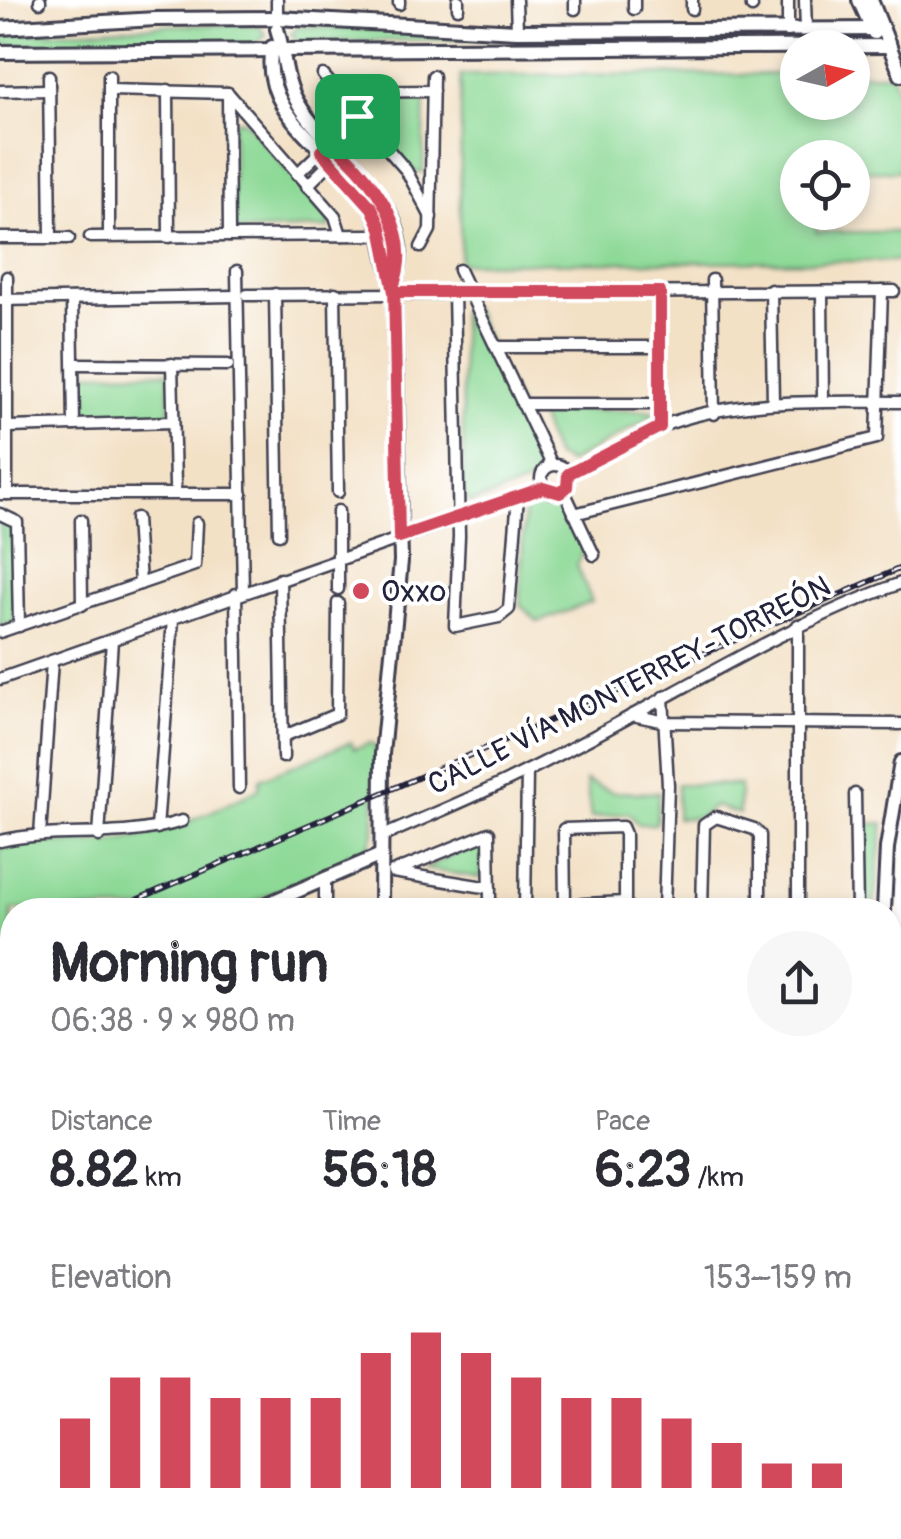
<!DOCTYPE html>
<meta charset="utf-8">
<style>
body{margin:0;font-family:Pangolin,sans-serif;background:#f7f7f7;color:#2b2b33;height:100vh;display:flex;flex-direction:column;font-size:38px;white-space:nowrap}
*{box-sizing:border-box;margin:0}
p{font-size:32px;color:#7c7c81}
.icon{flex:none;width:55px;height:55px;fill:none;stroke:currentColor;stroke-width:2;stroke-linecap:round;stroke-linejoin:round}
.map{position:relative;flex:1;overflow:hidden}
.panel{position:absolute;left:0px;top:898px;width:902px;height:642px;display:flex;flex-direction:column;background:#fff;border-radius:40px 40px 0 0;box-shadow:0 5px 15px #0003}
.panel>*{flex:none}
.needle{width:65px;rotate:82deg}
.buttons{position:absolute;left:780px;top:30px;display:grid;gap:20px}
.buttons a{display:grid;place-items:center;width:90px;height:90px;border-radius:50%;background:#fff;box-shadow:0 5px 15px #0003;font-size:50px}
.pin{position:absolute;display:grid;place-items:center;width:85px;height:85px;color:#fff;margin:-42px;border-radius:20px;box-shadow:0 5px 15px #0006}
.round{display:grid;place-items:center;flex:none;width:105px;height:105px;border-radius:52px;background:#f7f7f7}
.head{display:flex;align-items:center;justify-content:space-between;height:170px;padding:0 50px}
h1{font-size:55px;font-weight:700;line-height:75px}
.stats{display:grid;grid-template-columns:repeat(3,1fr);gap:15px;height:170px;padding:10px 50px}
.stats div{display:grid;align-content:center}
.stats b{font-size:50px;font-weight:700}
.stats small{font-size:28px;font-weight:400}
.stats p{font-size:28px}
.chart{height:280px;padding:20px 50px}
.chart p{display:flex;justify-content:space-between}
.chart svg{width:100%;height:180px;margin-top:10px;stroke:#d1495b;stroke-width:6}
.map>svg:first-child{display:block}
.green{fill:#8dd996;stroke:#587e68;stroke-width:2.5}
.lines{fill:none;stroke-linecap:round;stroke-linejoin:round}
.minor-casing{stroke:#413f50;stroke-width:15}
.tertiary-casing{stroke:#413f50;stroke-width:18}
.minor{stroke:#fff;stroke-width:10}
.tertiary{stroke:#fff;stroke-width:12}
.rail-casing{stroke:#22223b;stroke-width:6}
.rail{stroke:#fff;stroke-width:2.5;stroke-dasharray:8;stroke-linecap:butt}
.route-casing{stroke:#fff;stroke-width:20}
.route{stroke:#d1495b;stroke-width:12}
.poi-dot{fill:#d1495b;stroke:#fff;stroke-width:4}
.labels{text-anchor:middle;stroke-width:8;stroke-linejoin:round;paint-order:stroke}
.poi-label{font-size:30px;fill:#22223b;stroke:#fff;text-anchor:start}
.street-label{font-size:30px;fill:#22223b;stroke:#fff}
</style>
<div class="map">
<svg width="901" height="1539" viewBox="0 0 901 1539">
<rect width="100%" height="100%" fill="#fff"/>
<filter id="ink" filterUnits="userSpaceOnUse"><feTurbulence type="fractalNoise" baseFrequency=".01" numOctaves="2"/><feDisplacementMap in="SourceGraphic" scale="20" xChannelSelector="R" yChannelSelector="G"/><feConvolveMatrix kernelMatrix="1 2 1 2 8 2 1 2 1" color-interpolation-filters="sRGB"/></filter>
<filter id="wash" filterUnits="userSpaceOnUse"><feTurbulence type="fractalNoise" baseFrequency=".0048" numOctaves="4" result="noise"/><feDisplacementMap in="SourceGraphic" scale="40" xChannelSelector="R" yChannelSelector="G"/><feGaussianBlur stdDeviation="2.25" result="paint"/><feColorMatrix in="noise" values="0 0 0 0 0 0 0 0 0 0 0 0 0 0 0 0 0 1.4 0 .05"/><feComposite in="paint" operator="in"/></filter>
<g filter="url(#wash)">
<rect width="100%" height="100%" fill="#f3e1c6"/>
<g class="green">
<path d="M174 25H258L266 35 256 44 0 45V35Z"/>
<path d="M299 26 507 36 509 39 299 42 291 34Z"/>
<path d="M777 36 779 41 526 42 523 39Z"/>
<path d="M797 74 798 102H852L853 74H892L901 105V171H853L852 158H798V212L816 213 817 232H901V261L460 263 461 75Z"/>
<path d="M361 97H425L423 172H414L356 107Z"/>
<path d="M237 120H244L330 219 329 228 237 231 233 222V125Z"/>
<path d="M467 306 473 308 543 460 532 482 471 503 464 495 461 311Z"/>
<path d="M168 372 170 414 80 419V373Z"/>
<path d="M537 410 653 411V416L569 463 554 456Z"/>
<path d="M547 499 562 502 585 546 577 565 592 602 538 622 520 605 524 512 529 505Z"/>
<path d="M0 522 13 523 15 621 0 626Z"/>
<path d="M351 742 354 749 371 743 376 747 374 834 365 853 234 910H12V1004L0 1009V848C37 838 73 846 110 842 165 836 209 813 259 789L260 779Z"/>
<path d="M586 781 612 792 659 793 656 824H638L629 813 591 818Z"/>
<path d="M677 784 740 785 739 814 715 806 697 818H677Z"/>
<path d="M884 823 873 910H865L863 824Z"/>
<path d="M479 842 484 845 481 878 425 869Z"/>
</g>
</g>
<g filter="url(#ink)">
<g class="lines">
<defs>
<g id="minor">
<path d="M40 0V2"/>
<path d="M277 0V18"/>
<path d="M399 0V4"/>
<path d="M458 0V8"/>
<path d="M516 0 517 31"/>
<path d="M575 0V9"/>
<path d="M634 0V9"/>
<path d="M692 0V9"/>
<path d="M751 0 752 7"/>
<path d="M788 0V31"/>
<path d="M805 0 806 30"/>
<path d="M323 75 406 170 431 217"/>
<path d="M49 76 51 238"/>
<path d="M109 76V237"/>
<path d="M109 90 228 93 335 216 341 235"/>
<path d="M168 90 169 237"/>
<path d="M0 91 49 90"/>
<path d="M335 92 433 91"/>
<path d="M228 93 229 236"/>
<path d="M331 141 357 116"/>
<path d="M342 152 367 127"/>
<path d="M297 174 321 151"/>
<path d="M307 186 332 161"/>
<path d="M90 237 372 235"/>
<path d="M0 238H69"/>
<path d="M421 247 430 230 433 76"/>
<path d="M459 270 552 465"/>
<path d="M237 271 243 592"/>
<path d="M712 280 714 414"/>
<path d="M771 290 773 403"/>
<path d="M454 292 459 536 455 626 499 617 509 609 518 496"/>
<path d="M660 292V427"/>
<path d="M822 292 823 402"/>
<path d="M335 293 338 492"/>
<path d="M275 294 279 534"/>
<path d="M247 295 894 291"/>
<path d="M72 299 74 425"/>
<path d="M0 300 237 296"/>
<path d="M496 347H660"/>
<path d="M74 364 228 365"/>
<path d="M172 364 175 485"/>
<path d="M522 404H660"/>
<path d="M9 427 173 422"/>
<circle cx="555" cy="479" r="14"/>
<path d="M568 474C598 459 627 441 657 428 732 397 822 402 901 402"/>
<path d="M564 491 594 555"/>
<path d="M0 494H242"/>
<path d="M7 494V277"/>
<path d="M0 514 17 522 19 626"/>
<path d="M574 514 877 438 882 291"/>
<path d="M136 518 140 584"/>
<path d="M81 520 82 605"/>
<path d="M280 579 283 757"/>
<path d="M338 589V511"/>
<path d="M236 594 239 788"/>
<path d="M798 625V910"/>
<path d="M0 632 195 565 197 523"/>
<path d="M0 679 543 488"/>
<path d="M663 697 668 785 664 910"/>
<path d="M632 715 666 722 901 724"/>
<path d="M284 736 337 714 338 603"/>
<path d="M855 794 857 910"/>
<path d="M157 828 173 619"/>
<path d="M40 835 52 661"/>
<path d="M99 836 112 640"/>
<path d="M381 837C430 815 480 795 527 771 653 709 769 631 901 583"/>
<path d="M0 841C62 827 115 842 182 821"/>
<path d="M393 872 489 833 490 900"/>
<path d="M393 872 490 888"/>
<path d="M625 902 565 905 564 829 622 827 625 834V910"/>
<path d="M325 910V881"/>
<path d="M525 910 527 771"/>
<path d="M702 910 704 825 716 817 754 829 760 835V910"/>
<path d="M0 1016 12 1011"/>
<path d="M0 1081 12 1076"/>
<path d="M890 1253H901"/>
<path d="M0 1256 12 1255"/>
<path d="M890 1391H901"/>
<path d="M0 1445H12"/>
<path d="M0 1508H12"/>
<path d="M104 1528 105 1539"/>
<path d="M164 1528 166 1539"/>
<path d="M514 1528V1539"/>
<path d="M627 1528 901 1532"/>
</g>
<g id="tertiary">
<path d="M859 0 874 33"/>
<path d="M871 0 901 75"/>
<path d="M0 28 156 19 277 18 517 31 883 29"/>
<path d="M277 29C285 54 284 80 298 103 331 160 425 204 394 284L401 561 382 754 381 910"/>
<path d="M272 47C258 117 337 151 368 202 385 228 382 257 394 284"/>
<path d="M0 52 890 46"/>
<path d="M253 910 381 855"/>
<path d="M884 910 887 848 901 762"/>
<path d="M890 1110 901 1133"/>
<path d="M230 1539V1528"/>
<path d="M376 1539V1528"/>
</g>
</defs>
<use href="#minor" class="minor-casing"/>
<use href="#tertiary" class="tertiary-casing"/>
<use href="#minor" class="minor"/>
<use href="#tertiary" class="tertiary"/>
<defs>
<g id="rail">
<path d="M113 910 901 568"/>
<path d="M0 964 12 958"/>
</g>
</defs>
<use href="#rail" class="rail-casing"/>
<use href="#rail" class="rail"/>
</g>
</g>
<g class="lines" filter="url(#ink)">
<defs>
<path id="route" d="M357 116 367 127 342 152C376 184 413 234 394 284L399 537 543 488 560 493 567 487 568 474 660 427V292H394L381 228 372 208 321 151 357 116"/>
</defs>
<use href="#route" class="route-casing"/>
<use href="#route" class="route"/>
</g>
<circle class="poi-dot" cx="361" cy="591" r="10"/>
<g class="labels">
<g class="poi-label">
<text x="381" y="601">Oxxo</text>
</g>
<g class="street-label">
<text transform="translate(629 685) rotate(-27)" y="10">CALLE VÍA MONTERREY-TORREÓN</text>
</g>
</g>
</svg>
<div class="buttons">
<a><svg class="needle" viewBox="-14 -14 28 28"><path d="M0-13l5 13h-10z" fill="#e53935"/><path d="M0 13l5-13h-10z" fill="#7c7c81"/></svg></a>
<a><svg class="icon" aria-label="locate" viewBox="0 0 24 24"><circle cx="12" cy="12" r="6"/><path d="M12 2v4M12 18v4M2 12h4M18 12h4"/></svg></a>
</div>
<div class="pin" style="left:357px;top:116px;background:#1e9e55"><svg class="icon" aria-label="arrive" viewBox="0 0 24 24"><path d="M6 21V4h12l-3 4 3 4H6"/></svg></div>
<section class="panel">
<div class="head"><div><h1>Morning run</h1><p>06:38 · 9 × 980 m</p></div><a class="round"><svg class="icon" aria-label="share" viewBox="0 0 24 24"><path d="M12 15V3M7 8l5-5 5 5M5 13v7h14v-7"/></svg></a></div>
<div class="stats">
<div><p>Distance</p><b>8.82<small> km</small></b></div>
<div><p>Time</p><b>56:18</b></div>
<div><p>Pace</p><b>6:23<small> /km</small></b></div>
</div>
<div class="chart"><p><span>Elevation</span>153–159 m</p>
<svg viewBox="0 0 160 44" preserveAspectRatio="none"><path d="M5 44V27M15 44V17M25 44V17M35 44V22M45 44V22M55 44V22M65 44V11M75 44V6M85 44V11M95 44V17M105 44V22M115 44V22M125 44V27M135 44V33M145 44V38M155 44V38"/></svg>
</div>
</section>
</div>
